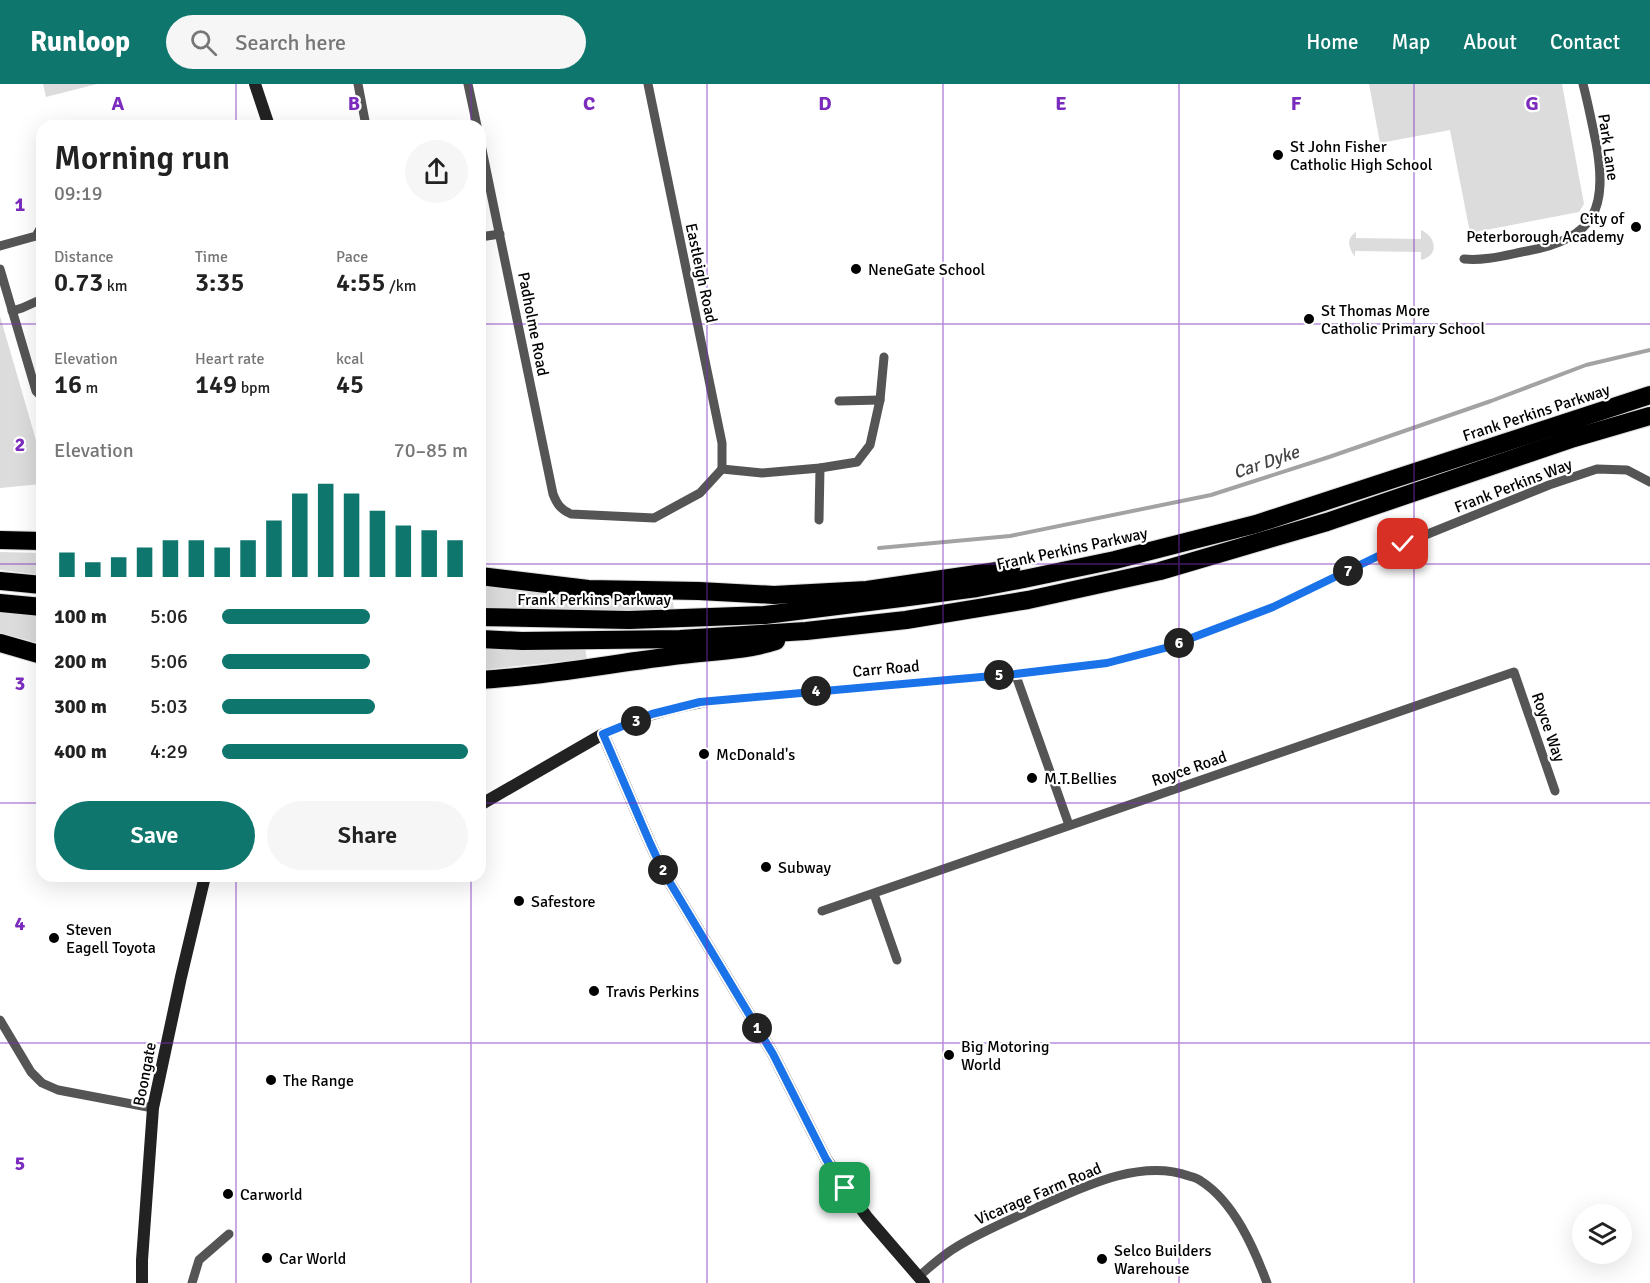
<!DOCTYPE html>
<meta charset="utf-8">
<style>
body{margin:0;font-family:Signika,sans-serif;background:#f6f6f6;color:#222;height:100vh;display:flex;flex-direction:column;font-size:22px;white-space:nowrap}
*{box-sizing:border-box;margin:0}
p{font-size:20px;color:#767676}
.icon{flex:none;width:33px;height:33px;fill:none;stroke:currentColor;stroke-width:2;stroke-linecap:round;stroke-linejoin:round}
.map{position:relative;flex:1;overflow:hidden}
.panel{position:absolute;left:36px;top:36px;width:450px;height:762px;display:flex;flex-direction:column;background:#fff;border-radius:18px;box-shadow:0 6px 24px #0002}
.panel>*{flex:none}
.controls{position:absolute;left:1572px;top:1120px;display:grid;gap:12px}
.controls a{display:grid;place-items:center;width:60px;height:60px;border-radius:50%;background:#fff;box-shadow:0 6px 24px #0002;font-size:30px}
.pin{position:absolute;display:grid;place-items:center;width:51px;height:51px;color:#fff;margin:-26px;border-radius:12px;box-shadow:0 3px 9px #0006}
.km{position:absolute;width:30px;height:30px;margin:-15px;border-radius:50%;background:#222;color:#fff;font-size:16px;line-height:30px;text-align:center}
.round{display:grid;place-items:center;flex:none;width:63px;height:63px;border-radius:32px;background:#f6f6f6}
.summary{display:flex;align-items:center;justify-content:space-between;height:102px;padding:0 18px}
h1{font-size:33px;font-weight:600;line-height:45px}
.figures{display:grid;grid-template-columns:repeat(3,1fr);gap:9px;height:102px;padding:6px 18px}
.figures div{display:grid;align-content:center}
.figures b{font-size:26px;font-weight:600}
.figures small{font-size:16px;font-weight:400}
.figures p{font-size:16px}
.chart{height:168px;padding:12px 18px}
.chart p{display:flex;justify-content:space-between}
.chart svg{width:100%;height:108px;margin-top:6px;stroke:#0f766e;stroke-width:6}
.action{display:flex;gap:12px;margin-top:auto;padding:12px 18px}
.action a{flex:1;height:69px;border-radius:36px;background:#0f766e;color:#fff;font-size:24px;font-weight:600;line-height:69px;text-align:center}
.action a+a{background:#f6f6f6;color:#222}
ul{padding:0 18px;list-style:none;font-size:20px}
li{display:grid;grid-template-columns:96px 72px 1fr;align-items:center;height:45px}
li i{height:15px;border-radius:8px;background:#0f766e}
header{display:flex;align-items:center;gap:36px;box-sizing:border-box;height:84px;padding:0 30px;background:#0f766e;color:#fff}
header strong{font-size:28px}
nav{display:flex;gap:33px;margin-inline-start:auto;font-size:21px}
.search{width:420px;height:54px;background:#f6f6f6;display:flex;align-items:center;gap:15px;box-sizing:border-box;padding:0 21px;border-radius:33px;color:#767676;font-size:22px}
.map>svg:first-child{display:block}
.green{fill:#dcdcdc}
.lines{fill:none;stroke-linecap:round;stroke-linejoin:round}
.stream{stroke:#a3a3a3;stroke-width:4}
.highway-casing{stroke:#dbdbdb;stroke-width:20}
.street{stroke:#555;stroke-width:9}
.secondary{stroke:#222;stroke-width:12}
.highway{stroke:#000;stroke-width:18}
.route-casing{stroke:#fff;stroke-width:12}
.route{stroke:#1a73e8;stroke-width:8}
.grid{fill:none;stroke:#7b2cbf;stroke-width:1.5;stroke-opacity:0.55}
.poi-dot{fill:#000;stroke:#fff;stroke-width:2}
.labels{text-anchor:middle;stroke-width:4.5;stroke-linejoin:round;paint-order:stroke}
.poi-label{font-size:16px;fill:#000;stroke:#fff;text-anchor:start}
.street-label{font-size:16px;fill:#000;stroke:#fff}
.water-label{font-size:18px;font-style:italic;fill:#444;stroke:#fff}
.grid-label{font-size:20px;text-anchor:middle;font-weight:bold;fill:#7b2cbf;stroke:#fff;stroke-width:4.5;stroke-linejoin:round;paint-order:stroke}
</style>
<header>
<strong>Runloop</strong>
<div class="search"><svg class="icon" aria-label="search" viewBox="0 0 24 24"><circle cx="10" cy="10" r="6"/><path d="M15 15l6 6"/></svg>Search here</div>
<nav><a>Home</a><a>Map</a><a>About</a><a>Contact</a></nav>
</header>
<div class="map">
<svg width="1650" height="1199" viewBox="0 0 1650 1199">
<rect width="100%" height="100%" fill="#fff"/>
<g class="green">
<path d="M43 0H97L46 13Z"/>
<path d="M1369 0H1562L1584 120 1579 128 1470 149 1450 46 1380 59Z"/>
<path d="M1421 146C1437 153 1439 172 1421 176V168L1355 167V173C1348 163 1346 155 1356 148V154L1421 155Z"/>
<path d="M0 232 42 377V400L0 404Z"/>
<path d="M0 468 42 469V491L0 486Z"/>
<path d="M480 500 588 512 673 518 674 526 524 527 480 524Z"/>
<path d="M0 527 42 532V560L0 549Z"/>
<path d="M585 564 587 575 480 586V565Z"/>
</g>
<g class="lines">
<path class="stream" d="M879 464 1010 452 1211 411 1329 373 1491 317 1586 281 1650 266"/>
<defs>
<g id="highway">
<path d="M0 456 42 457"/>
<path d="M480 492 588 505 699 507 774 511 867 506 1011 485"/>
<path d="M0 497 42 501"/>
<path d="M0 519 42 523"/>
<path d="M480 533 629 536 765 531 901 514 977 504 1024 495 1115 476 1256 440 1650 311"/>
<path d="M480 555 522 557 680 555 806 547 906 536 1028 516 1160 487 1327 438 1574 354 1650 332"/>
<path d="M0 559 42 571"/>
<path d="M480 596C548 592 614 579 681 571 713 567 745 567 776 557"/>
</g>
</defs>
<use href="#highway" class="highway-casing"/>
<g class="street">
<path d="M358 0 366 42"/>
<path d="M468 0 477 42"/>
<path d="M648 0 722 359V385"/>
<path d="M480 56 553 410C557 420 560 425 571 430L654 434 700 409 722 385"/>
<path d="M480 153 500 150"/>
<path d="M0 162 36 152 40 145"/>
<path d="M1464 175C1485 177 1506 171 1527 167 1596 155 1608 123 1596 59 1592 39 1588 19 1583 0"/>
<path d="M0 185 36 307 42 313"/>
<path d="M12 227 22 224 42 215"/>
<path d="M839 317 880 316"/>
<path d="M722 385 762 389 820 384 857 378 870 361 880 316 884 273"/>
<path d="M819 436 820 384"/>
<path d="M1015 589 1069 741"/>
<path d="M603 650C646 631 689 620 736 614L1015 589 1107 579 1165 564 1273 523 1403 460 1549 401 1597 385 1627 386 1650 398"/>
<path d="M874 810 897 876"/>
<path d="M822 827 1514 588 1555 707"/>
<path d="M0 936 31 988 42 999 58 1006 153 1024"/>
<path d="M918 1193C931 1182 944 1170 958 1162 983 1147 1009 1136 1036 1124 1081 1104 1139 1074 1189 1092 1193 1093 1198 1094 1201 1097 1234 1118 1254 1164 1267 1199"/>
<path d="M192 1199 199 1176 229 1150"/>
</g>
<g class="secondary">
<path d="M255 0 269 42"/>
<path d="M480 721 603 650 650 759 663 787 773 970 826 1075 867 1133 924 1199"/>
<path d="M142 1199V1176L153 1024 181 893 205 792"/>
</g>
<use href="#highway" class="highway"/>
</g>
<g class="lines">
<defs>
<path id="route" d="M845 1104 826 1075 773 970 663 787 650 759 603 650 652 630 700 618 1015 590 1107 579 1165 564 1273 523 1403 460"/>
</defs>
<use href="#route" class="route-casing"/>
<use href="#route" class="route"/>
</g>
<path class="grid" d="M236 0V42M471 0V42M707 0V1199M943 0V1199M1179 0V1199M1414 0V1199M0 240H42M480 240H1650M0 480H42M480 480H1650M0 719H42M480 719H1650M236 792V1199M471 792V1199M0 959H1650"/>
<g class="poi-dot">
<circle cx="1278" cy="71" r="6"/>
<circle cx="1636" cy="143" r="6"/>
<circle cx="856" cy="185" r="6"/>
<circle cx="1309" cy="235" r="6"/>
<circle cx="704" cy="670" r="6"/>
<circle cx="1032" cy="694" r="6"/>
<circle cx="766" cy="783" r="6"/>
<circle cx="519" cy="817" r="6"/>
<circle cx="54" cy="854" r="6"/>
<circle cx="594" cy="907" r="6"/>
<circle cx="949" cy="971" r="6"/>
<circle cx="271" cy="996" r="6"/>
<circle cx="228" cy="1110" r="6"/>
<circle cx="267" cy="1174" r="6"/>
<circle cx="1102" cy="1175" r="6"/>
</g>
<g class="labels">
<g class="poi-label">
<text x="1290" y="68">St John Fisher<tspan x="1290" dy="18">Catholic High School</tspan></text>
<text x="1624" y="140" text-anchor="end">City of<tspan x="1624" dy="18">Peterborough Academy</tspan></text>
<text x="868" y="191">NeneGate School</text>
<text x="1321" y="232">St Thomas More<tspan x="1321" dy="18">Catholic Primary School</tspan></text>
<text x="716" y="676">McDonald's</text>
<text x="1044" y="700">M.T.Bellies</text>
<text x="778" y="789">Subway</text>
<text x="531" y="823">Safestore</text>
<text x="66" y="851">Steven<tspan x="66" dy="18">Eagell Toyota</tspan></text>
<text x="606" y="913">Travis Perkins</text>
<text x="961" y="968">Big Motoring<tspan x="961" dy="18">World</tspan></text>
<text x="283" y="1002">The Range</text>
<text x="240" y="1116">Carworld</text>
<text x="1114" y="1172">Selco Builders<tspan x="1114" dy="18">Warehouse</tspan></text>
<text x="279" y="1180">Car World</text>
</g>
<g class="street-label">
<text transform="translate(1609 63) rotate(82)" y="6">Park Lane</text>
<text transform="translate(702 189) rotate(78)" y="6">Eastleigh Road</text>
<text transform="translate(534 240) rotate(79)" y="6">Padholme Road</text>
<text transform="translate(1536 328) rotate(-18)" y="6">Frank Perkins Parkway</text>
<text transform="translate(1513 401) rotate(-21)" y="6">Frank Perkins Way</text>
<text transform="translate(1072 464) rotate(-12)" y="6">Frank Perkins Parkway</text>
<text x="594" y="521">Frank Perkins Parkway</text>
<text transform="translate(886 584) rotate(-5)" y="6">Carr Road</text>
<text transform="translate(1549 643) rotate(71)" y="6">Royce Way</text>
<text transform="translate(1189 684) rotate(-19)" y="6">Royce Road</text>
<text transform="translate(144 990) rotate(-79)" y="6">Boongate</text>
<text transform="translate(1038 1109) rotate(-23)" y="6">Vicarage Farm Road</text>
</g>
<g class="water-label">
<text transform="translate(1266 378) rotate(-19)" y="6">Car Dyke</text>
</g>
</g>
<g class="grid-label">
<text x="118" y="26">A</text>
<text x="354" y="26">B</text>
<text x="589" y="26">C</text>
<text x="825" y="26">D</text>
<text x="1061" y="26">E</text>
<text x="1296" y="26">F</text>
<text x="1532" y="26">G</text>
<text x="20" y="127">1</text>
<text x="20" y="367">2</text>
<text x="20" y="606">3</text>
<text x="20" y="846">4</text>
<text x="20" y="1086">5</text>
</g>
</svg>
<div class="controls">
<a><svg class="icon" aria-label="layers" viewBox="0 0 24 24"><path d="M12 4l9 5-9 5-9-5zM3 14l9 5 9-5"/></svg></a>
</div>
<div class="pin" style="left:845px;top:1104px;background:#1e9e55"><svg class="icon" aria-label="arrive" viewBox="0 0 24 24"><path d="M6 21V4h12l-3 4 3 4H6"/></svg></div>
<div class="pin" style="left:1403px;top:460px;background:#d93025"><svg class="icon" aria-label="check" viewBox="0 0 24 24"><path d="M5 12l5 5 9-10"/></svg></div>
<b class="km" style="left:757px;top:944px">1</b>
<b class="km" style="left:663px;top:786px">2</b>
<b class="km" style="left:636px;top:637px">3</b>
<b class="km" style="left:816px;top:607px">4</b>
<b class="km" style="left:999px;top:591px">5</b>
<b class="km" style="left:1179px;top:559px">6</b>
<b class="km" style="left:1348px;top:487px">7</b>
<section class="panel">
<div class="summary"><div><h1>Morning run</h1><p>09:19</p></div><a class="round"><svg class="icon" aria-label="share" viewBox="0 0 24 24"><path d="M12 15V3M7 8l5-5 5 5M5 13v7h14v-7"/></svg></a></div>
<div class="figures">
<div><p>Distance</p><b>0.73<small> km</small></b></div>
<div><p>Time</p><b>3:35</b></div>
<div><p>Pace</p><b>4:55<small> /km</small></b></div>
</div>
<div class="figures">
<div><p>Elevation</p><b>16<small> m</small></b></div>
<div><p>Heart rate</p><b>149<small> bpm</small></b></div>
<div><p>kcal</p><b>45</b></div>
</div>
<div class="chart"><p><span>Elevation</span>70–85 m</p>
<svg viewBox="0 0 160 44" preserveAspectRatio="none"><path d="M5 44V34M15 44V38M25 44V36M35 44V32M45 44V29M55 44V29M65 44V32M75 44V29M85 44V21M95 44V10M105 44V6M115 44V10M125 44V17M135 44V23M145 44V25M155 44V29"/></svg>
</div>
<ul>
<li><b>100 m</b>5:06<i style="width:60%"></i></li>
<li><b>200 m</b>5:06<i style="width:60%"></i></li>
<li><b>300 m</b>5:03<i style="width:62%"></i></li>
<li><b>400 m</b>4:29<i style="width:100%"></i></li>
</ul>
<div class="action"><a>Save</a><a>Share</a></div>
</section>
</div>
